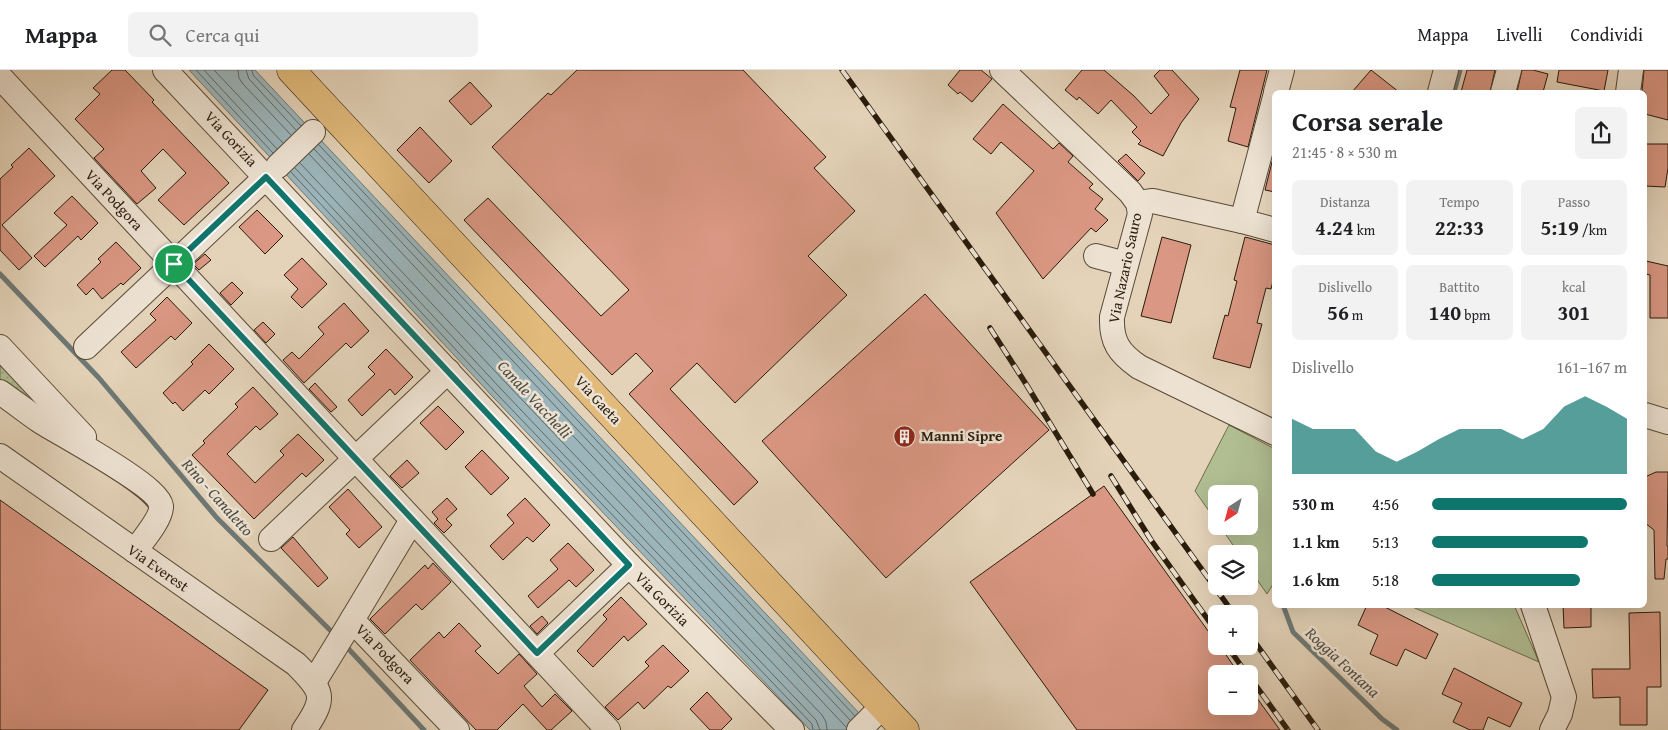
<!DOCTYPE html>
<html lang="it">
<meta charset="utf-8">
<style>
body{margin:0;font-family:"Gentium Book Plus",serif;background:#f2f2f2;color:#202124;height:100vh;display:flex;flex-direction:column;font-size:19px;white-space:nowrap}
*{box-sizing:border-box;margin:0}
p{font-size:16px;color:#757577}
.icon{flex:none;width:28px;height:28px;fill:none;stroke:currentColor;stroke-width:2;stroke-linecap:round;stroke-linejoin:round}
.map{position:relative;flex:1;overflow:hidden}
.panel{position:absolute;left:1272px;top:20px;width:375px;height:518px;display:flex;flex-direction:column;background:#fff;border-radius:8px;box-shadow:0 5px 20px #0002}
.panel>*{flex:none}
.needle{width:32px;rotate:216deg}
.buttons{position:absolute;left:1208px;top:415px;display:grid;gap:10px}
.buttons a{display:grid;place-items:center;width:50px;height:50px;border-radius:8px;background:#fff;box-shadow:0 5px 20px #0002;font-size:25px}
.pin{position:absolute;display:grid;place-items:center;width:42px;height:42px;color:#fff;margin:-21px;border:2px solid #fff;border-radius:50%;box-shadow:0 1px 5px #0007}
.round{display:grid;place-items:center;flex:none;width:52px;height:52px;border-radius:8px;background:#f2f2f2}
.overview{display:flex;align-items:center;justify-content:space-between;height:85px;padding:0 20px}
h1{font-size:28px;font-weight:600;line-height:38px}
.stats{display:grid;grid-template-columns:repeat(3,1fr);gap:8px;height:85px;padding:5px 20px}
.stats div{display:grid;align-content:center;border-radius:8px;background:#f2f2f2;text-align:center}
.stats b{font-size:21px;font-weight:600}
.stats small{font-size:14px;font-weight:400}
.stats p{font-size:14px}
.chart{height:140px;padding:10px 20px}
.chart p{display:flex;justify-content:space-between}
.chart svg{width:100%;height:90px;margin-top:5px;fill:#0f766e;opacity:.7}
ul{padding:0 20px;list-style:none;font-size:16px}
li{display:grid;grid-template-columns:80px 60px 1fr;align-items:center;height:38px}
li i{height:12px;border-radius:6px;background:#0f766e}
header{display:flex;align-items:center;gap:30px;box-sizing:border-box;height:70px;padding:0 25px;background:#fff;border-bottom:1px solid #e0e0e0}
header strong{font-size:24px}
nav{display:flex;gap:28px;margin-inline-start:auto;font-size:18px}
.search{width:350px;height:45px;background:#f2f2f2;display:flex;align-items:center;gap:12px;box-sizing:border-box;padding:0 18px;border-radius:8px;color:#757577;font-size:19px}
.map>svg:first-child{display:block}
.grass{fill:url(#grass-dots);stroke:#6c6d4e}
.park{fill:#b0be92;stroke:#6c6d4e}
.water{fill:#9bb5bb;stroke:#6d7875}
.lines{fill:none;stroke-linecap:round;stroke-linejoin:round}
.shore{stroke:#626863;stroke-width:1}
.stream{stroke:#6d7875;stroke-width:5}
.building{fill:#da9783;stroke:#291c0b}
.minor-casing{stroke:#584a36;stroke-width:26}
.major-casing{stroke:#291c0b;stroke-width:29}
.minor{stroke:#ede2d2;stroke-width:24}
.major{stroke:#e2ba7c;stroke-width:28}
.rail-casing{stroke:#291c0b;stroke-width:5.5}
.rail{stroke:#ede2d2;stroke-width:4;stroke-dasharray:11;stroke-linecap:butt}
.route-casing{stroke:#fff;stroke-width:10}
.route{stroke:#0f766e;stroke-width:6}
.labels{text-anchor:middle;stroke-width:5;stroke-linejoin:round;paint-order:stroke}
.street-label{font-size:15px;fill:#291c0b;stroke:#ede2d2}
.poi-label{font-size:15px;font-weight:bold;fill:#291c0b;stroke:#ede2d2;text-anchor:start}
.water-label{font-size:16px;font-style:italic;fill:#4b4a40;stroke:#ede2d2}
</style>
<header>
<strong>Mappa</strong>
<div class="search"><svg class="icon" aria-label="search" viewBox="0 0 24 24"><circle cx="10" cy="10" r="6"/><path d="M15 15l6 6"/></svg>Cerca qui</div>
<nav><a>Mappa</a><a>Livelli</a><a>Condividi</a></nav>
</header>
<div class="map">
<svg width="1668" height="660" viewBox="0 0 1668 660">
<defs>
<pattern id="grass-dots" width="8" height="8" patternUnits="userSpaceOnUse" patternTransform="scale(1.25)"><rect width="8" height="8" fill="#b0be92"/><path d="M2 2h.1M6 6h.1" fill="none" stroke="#97a37d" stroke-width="1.8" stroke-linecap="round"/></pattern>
</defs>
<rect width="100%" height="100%" fill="#e4d3b9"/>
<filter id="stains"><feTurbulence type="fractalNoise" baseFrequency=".004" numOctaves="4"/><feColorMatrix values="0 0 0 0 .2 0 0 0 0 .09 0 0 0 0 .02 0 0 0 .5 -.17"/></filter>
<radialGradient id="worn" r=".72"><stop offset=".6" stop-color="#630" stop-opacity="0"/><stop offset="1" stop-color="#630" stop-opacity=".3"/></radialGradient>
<path class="grass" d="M0 288 40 338 0 311Z"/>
<g class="park">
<path d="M1229 355 1275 379V511L1267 524 1249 498V484H1239L1220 456H1249V424H1216V451L1195 421Z"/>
<path d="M1408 535H1514L1539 592Z"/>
</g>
<path class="water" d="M189 0H255L875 660H810L493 327Z"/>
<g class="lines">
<g class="shore">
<path d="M196 0 273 83"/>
<path d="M204 0 277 79"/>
<path d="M214 0 283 73"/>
<path d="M238 0 239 8 243 14 291 65"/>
<path d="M246 0 249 9 296 60"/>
<path d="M252 0 253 5 301 56"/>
<path d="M319 75 855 646"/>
<path d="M314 79 850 650"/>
<path d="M309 84 846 657"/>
<path d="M300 93 507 314 822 645 826 652 827 660"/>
<path d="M295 98 501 319 816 650 820 660"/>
<path d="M291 102 497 324 812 654 813 660"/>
</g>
<g class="stream">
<path d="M1454 22 1460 0"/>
<path d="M0 204 99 308 217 448 336 566"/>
<path d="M1283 535 1293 562 1382 649 1397 660"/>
<path d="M344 574 424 660"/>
</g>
</g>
<g class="building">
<path d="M112 0H125L154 30 152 32 229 113 184 155 158 130 186 103 163 79 141 101 156 118 137 134 94 88 104 79 75 49 100 24 93 18Z"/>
<path d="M577 0H743L826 87 814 98 855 141 808 186 847 225 735 333 697 293 670 319 758 412 734 435 629 324 653 301 636 283 612 305 464 150 488 128 601 246 629 220 492 77 548 23 551 25Z"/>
<path d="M960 0H981L992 9 972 32 960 22 958 24 948 15Z"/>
<path d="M1082 0H1104L1134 26 1151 44 1169 25 1154 6 1160 0H1172L1199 29 1181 53 1163 86 1138 74 1141 71 1132 62 1137 57 1111 30 1098 44 1079 27 1077 30 1065 20Z"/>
<path d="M1240 0H1267L1248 77 1228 71 1236 38 1230 37Z"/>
<path d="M1371 0 1399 22H1352Z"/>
<path d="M1467 0H1495L1490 22H1461Z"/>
<path d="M1522 0H1533L1548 4 1543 22H1517Z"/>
<path d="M1559 0H1608L1604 21 1557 12Z"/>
<path d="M1644 0H1668V50L1645 44V22H1642Z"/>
<path d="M470 12 492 36 471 55 449 31Z"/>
<path d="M1003 34 1053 79 1059 73 1073 86 1068 92 1093 114 1089 118 1103 129 1095 139 1108 150 1096 162 1091 158 1043 209 996 143 1034 101 1001 72 991 84 973 69Z"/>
<path d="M420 57 452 91 429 113 397 80Z"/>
<path d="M1645 74H1668V98L1665 117 1645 116Z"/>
<path d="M29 78 55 106 2 155 32 188 19 200 0 180V109L13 97 11 95Z"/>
<path d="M1275 80V122L1265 120Z"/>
<path d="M1126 84 1145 103 1138 111 1118 91Z"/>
<path d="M72 126 98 153 81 170 78 166 45 197 34 186 67 155 54 143Z"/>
<path d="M257 140 283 166 265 184 239 157Z"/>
<path d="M1162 167 1191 175 1171 253 1141 246Z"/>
<path d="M1245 167 1275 175V203L1271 219 1266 218 1257 253 1262 254 1250 298 1213 288 1225 245 1228 246 1237 211 1234 210Z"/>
<path d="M116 172 141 198 123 215 121 213 102 229 93 218 86 225 77 215 101 192 98 189Z"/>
<path d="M205 184 211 190 199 200 193 194Z"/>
<path d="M302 188 327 214 302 238 291 227 298 219 284 205Z"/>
<path d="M1646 191 1668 196V248H1650V205L1646 204Z"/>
<path d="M232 212 243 223 231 235 220 223Z"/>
<path d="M925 224 1049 360 886 508 762 371Z"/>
<path d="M167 227 192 253 175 270 171 266 136 298 121 282 156 250 150 244Z"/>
<path d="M344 233 369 261 351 278 346 273 304 313 283 290 292 282 299 289 324 264 318 257Z"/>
<path d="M263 252 275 264 266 273 254 260Z"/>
<path d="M209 274 234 299 209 324 205 320 183 341 175 332 173 334 163 323 193 294 191 292Z"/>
<path d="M386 279 413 307 395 325 390 319 362 346 348 330 375 304 368 297Z"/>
<path d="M315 313 337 337 331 342 309 319Z"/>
<path d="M253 317 278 344 260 360 256 356 227 384 255 413 284 385 280 381 298 364 324 390 306 407 302 403 254 449 192 385 205 373 203 371 238 337 235 334Z"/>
<path d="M438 336 464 362 446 380 420 353Z"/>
<path d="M482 380 509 408 491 425 465 397Z"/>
<path d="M407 390 419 403 402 418 390 406Z"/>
<path d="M1656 402H1668L1667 476H1668V489H1666L1664 509H1655L1654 460 1645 453V407Z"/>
<path d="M1104 416 1216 572V576H1220L1239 604H1216V636H1249V617L1280 660H1077L970 512Z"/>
<path d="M348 419 382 457 359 478 346 464 350 460 329 437Z"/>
<path d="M447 428 457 439 446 449 452 455 444 463 434 453 438 449 432 442Z"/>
<path d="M525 428 550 455 533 472 527 467 503 490 490 476 514 453 507 445Z"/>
<path d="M0 430 268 620 239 660H0Z"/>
<path d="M293 467 328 508 318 517 281 478Z"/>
<path d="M568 473 594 500 576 517 569 510 538 538 528 526 558 499 550 490Z"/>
<path d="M433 493 451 512 422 540 416 534 385 564 370 549 425 495 428 499Z"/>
<path d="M621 527 647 554 628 571 624 566 593 597 577 581 607 549 603 545Z"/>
<path d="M1367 535H1381L1438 564 1426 589 1405 579 1397 596 1370 584 1378 565 1358 555Z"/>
<path d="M1563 535H1591V557L1564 558Z"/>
<path d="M1660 542 1661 617H1647V655H1620V627L1593 628 1592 599H1630L1629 543Z"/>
<path d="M542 546 548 553 537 564 530 556Z"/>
<path d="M459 553 481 576 475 581 498 604 519 584 537 604 524 616 542 637 555 624 572 641 551 660H547L523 634 497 660H476L410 590 439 562 444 568Z"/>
<path d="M663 575 689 601 671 618 668 616 644 639 638 632 618 650 605 637 649 596 645 592Z"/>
<path d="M1454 598 1522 633 1510 657 1488 647 1483 660H1470L1453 652 1462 633 1442 624Z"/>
<path d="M707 622 732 649 721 660H710L690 639Z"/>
</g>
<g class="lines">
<defs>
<g id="minor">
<path d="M165 0 629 495 792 660"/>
<path d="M1002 0 1130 122 1138 133 1140 144 1112 247C1111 272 1119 283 1139 297L1275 363"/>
<path d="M0 7 608 660"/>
<path d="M1276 22 1282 0"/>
<path d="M1440 22 1446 0"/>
<path d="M1503 22 1509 0"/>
<path d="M1628 22 1631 0"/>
<path d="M278 96 313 62"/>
<path d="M1138 133 1153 131 1242 151 1275 27"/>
<path d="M1242 151 1275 160"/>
<path d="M1096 186 1126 194"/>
<path d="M0 277 84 367"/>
<path d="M86 277 266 107"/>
<path d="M0 322C13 331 27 342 40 351 60 364 159 416 161 436 162 448 142 471 135 481"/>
<path d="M1645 345 1668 352"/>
<path d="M0 386 296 594C323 621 327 627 304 660"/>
<path d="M412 450 352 550 457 660"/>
<path d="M271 469 448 301"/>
<path d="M1533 535 1564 627 1560 644 1552 660"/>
<path d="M537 583 629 495"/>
<path d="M314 612 352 550"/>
<path d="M859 660 883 636"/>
</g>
<path id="major" d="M291 0 905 660"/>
</defs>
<use href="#minor" class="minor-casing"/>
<use href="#major" class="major-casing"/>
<use href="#minor" class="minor"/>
<use href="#major" class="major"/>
<defs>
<g id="rail">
<path d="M842 0 1234 544"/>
<path d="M990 258 1026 314 1093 424"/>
<path d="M1111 406 1151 470 1216 561"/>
<path d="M1249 564 1318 660"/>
<path d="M1227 576 1247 604"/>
<path d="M1249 606 1288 660"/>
</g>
</defs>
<use href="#rail" class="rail-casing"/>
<use href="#rail" class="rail"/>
</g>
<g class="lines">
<defs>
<path id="route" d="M266 107 629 495 537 583 174 194Z"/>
</defs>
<use href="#route" class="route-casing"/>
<use href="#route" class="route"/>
</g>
<defs>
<symbol id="building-disc" viewBox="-11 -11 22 22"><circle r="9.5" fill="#8f2418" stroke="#ede2d2"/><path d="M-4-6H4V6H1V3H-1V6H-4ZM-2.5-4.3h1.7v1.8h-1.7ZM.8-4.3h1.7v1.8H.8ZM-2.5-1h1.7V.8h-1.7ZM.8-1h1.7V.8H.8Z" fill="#fff"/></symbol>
</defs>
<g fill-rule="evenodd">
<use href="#building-disc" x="892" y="354" width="25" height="25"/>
</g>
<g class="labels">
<g class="street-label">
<text transform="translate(231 69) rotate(47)" y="5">Via Gorizia</text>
<text transform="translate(114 130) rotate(47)" y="5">Via Podgora</text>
<text transform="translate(1125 198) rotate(-78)" y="5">Via Nazario Sauro</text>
<text transform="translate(598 330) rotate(47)" y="5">Via Gaeta</text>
<text transform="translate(158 498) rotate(35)" y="5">Via Everest</text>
<text transform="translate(662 529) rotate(45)" y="5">Via Gorizia</text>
<text transform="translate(385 584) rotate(46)" y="5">Via Podgora</text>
</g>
<g class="poi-label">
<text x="921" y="371">Manni Sipre</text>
</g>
<g class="water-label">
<text transform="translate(535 329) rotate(47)" y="6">Canale Vacchelli</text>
<text transform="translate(218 427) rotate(48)" y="6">Rino - Canaletto</text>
<text transform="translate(1343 592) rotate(43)" y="6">Roggia Fontana</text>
</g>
</g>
<rect width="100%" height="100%" filter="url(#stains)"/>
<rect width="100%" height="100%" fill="url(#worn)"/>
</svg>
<div class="buttons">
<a><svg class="needle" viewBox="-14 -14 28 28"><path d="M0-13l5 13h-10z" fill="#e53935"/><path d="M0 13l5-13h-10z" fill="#757577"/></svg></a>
<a><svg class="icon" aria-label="layers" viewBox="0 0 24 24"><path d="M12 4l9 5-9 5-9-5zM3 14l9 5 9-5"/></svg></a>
<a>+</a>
<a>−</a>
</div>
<div class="pin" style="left:174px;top:194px;background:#1e9e55"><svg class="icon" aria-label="arrive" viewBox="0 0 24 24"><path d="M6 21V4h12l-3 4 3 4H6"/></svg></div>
<section class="panel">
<div class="overview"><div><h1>Corsa serale</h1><p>21:45 · 8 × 530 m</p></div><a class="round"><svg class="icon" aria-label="share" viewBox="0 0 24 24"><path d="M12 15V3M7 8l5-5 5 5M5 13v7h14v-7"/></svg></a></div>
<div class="stats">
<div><p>Distanza</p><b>4.24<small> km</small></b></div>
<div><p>Tempo</p><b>22:33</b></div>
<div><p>Passo</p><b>5:19<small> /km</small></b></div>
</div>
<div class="stats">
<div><p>Dislivello</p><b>56<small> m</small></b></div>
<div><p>Battito</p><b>140<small> bpm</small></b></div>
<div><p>kcal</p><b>301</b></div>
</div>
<div class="chart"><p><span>Dislivello</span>161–167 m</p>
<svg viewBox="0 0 160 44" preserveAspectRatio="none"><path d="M0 44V17L10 22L20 22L30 22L40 33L50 38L60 33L70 27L80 22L90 22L100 22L110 27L120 22L130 11L140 6L150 11L160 17V44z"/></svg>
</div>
<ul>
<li><b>530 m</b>4:56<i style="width:100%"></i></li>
<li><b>1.1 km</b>5:13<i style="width:80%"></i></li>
<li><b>1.6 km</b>5:18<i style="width:76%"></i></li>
</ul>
</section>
</div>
